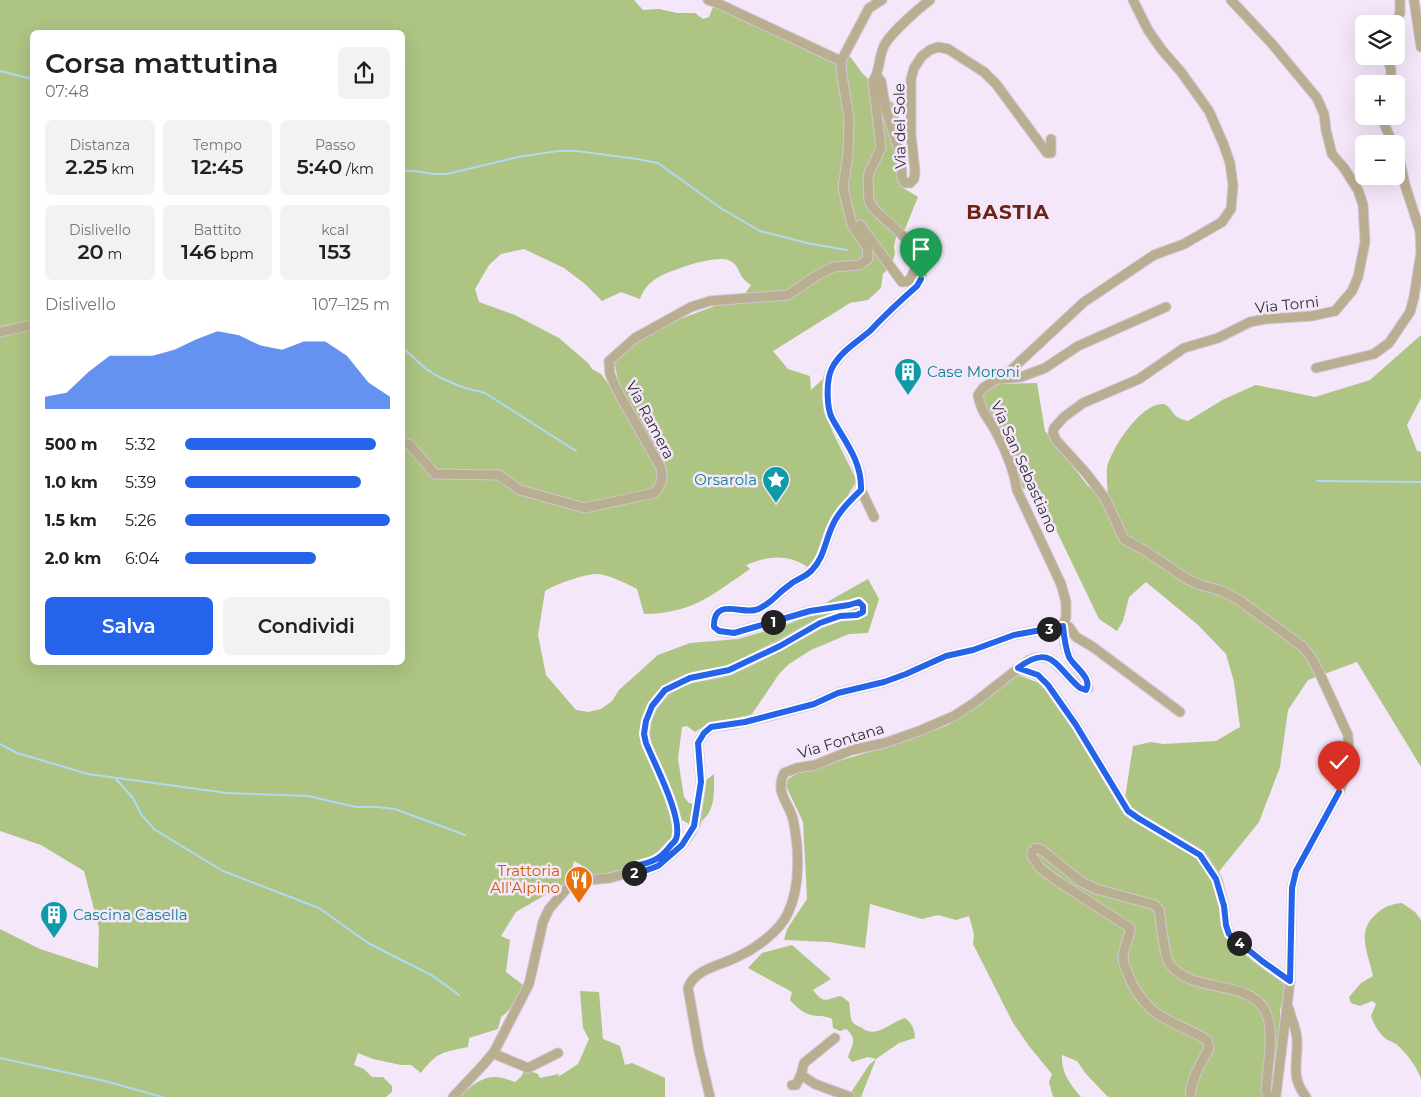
<!DOCTYPE html>
<html lang="it">
<meta charset="utf-8">
<style>
body{margin:0;font-family:Montserrat,sans-serif;background:#f2f2f2;color:#202124;height:100vh;display:flex;flex-direction:column;font-size:19px;white-space:nowrap}
*{box-sizing:border-box;margin:0}
p{font-size:16px;color:#757577}
.icon{flex:none;width:28px;height:28px;fill:none;stroke:currentColor;stroke-width:2;stroke-linecap:round;stroke-linejoin:round}
.map{position:relative;flex:1;overflow:hidden}
.side{position:absolute;left:30px;top:30px;width:375px;height:635px;display:flex;flex-direction:column;background:#fff;border-radius:8px;box-shadow:0 5px 20px #0002}
.side>*{flex:none}
.buttons{position:absolute;left:1355px;top:15px;display:grid;gap:10px}
.buttons a{display:grid;place-items:center;width:50px;height:50px;border-radius:8px;background:#fff;box-shadow:0 5px 20px #0002;font-size:25px}
.pin{position:absolute;display:grid;place-items:center;width:42px;height:42px;color:#fff;margin:-51px -21px;border-radius:50% 50% 50% 0;rotate:-45deg;box-shadow:0 0 5px #0007}
.pin .icon{rotate:45deg}
.km{position:absolute;width:25px;height:25px;margin:-12px;border-radius:50%;background:#222;color:#fff;font-size:14px;line-height:25px;text-align:center}
.round{display:grid;place-items:center;flex:none;width:52px;height:52px;border-radius:8px;background:#f2f2f2}
.headline{display:flex;align-items:center;justify-content:space-between;height:85px;padding:0 15px}
h1{font-size:28px;font-weight:600;line-height:38px}
.metrics{display:grid;grid-template-columns:repeat(3,1fr);gap:8px;height:85px;padding:5px 15px}
.metrics div{display:grid;align-content:center;border-radius:8px;background:#f2f2f2;text-align:center}
.metrics b{font-size:21px;font-weight:600}
.metrics small{font-size:14px;font-weight:400}
.metrics p{font-size:14px}
.chart{height:140px;padding:10px 15px}
.chart p{display:flex;justify-content:space-between}
.chart svg{width:100%;height:90px;margin-top:5px;fill:#2563eb;opacity:.7}
.button{display:flex;gap:10px;margin-top:auto;padding:10px 15px}
.button a{flex:1;height:58px;border-radius:8px;background:#2563eb;color:#fff;font-size:20px;font-weight:600;line-height:58px;text-align:center}
.button a+a{background:#f2f2f2;color:#202124}
ul{padding:0 15px;list-style:none;font-size:16px}
li{display:grid;grid-template-columns:80px 60px 1fr;align-items:center;height:38px}
li i{height:12px;border-radius:6px;background:#2563eb}
.map>svg:first-child{display:block}
.green{fill:#adc483;fill-rule:evenodd}
.lines{fill:none;stroke-linecap:round;stroke-linejoin:round}
.stream{stroke:#b0d9f5;stroke-width:2}
.street-casing{stroke:#d1c5d6;stroke-width:11}
.street{stroke:#baae90;stroke-width:9}
.route-casing{stroke:#fff;stroke-width:10}
.route{stroke:#2563eb;stroke-width:6}
.labels{text-anchor:middle;stroke-width:5;stroke-linejoin:round;paint-order:stroke}
.street-label{font-size:15px;fill:#312c33;stroke:#f4e7fa}
.culture-label{font-size:15px;fill:#0d838f;stroke:#f4e7fa;text-anchor:start}
.food-label{font-size:15px;fill:#c56008;stroke:#f4e7fa;text-anchor:end}
.district-label{font-size:20px;font-weight:bold;letter-spacing:1px;fill:#682417;stroke:#f4e7fa}
</style>
<div class="map">
<svg width="1421" height="1097" viewBox="0 0 1421 1097">
<rect width="100%" height="100%" fill="#f4e7fa"/>
<g class="green">
<path d="M0 0H634L643 10 659 9 677 13H695L703 19 709 17 714 5 829 56 832 62 839 65 846 51 863 74 899 109C897 134 905 161 900 186L918 197 905 229 896 237 894 246 895 253 892 264 883 274 881 288 868 300 850 303 773 351 788 369 810 376 811 390 824 378 823 387 832 431 857 481 838 510 816 567 810 569C790 553 767 556 746 565L750 569C710 596 694 613 644 614L637 589C627 584 608 574 597 574 584 574 556 584 545 591L538 635 546 675 576 710 588 712 601 709 612 701 619 690 658 655 690 643 738 639 786 625 806 617 827 602 868 579 879 599 868 633 849 634 811 650 789 664 779 674 752 714 703 727 695 732 687 726 682 727 678 759 684 797 689 803 696 804 704 782 714 774C714 798 716 813 694 827L682 820 676 807 675 836 663 850 636 867 598 875 587 873 583 866 574 861 572 869 564 884 516 912 501 936 510 940 506 972 523 985C518 999 513 1008 501 1017L498 1029 469 1038 468 1047C443 1052 437 1052 421 1073L411 1065H401L373 1059 358 1053 354 1065 364 1069 372 1077H383L392 1086V1092L386 1097H0V929L40 949 98 968 99 928 84 871 41 845 0 831ZM32 32H402V662H32ZM524 249 564 268 585 284 602 301 621 292 640 299C643 291 647 285 654 280 667 271 713 255 728 260 737 263 738 270 742 277 744 280 748 283 751 285L744 295 656 328 639 339 614 361 618 380 609 385 601 374 592 369 588 363 559 338 515 315 479 302 475 289 489 265 501 254Z"/>
<path d="M1421 335V398L1407 425 1417 451 1421 452V767L1357 662 1308 680 1288 710 1280 767 1259 822 1213 879C1216 889 1219 899 1221 909 1222 917 1221 925 1224 932 1228 945 1273 976 1286 985L1280 1011V1028L1275 1063 1265 1076V1097H1108L1086 1074 1077 1061 1062 1055C1061 1073 1070 1084 1081 1097H1053L1049 1082 1052 1074 1029 1046 1013 1023 973 944 974 934 969 916 956 920 938 915 922 919 870 904 865 948 829 942 784 940 787 929 807 899 803 822 786 786 788 779 798 773 893 745 948 725 979 705 1018 675 1039 683 1054 700 1079 734 1123 811 1133 746 1151 742 1163 744 1216 741 1240 727 1234 682 1226 654 1198 625 1146 582 1129 597 1123 621 1117 631 1099 619 1035 486 1023 489 1013 456 984 405 983 397 988 390 996 384 1037 383 1045 431 1088 486 1102 497 1108 499C1108 490 1106 478 1107 468 1111 449 1141 403 1163 404 1170 405 1172 414 1177 417 1180 419 1185 420 1188 421L1224 399 1256 385 1315 397 1370 380Z"/>
<path d="M1402 903 1415 912 1421 920V1079C1417 1067 1406 1052 1396 1044 1393 1042 1389 1041 1386 1039 1379 1033 1374 1025 1371 1016L1376 1004 1372 1001 1360 1006 1351 1003 1349 997 1361 983 1373 976C1369 955 1356 933 1374 916 1383 907 1390 904 1402 903Z"/>
<path d="M792 945 831 979 813 990C825 1005 825 999 841 996L849 1002C850 1007 850 1017 852 1021 854 1025 859 1026 862 1028 877 1039 890 1022 905 1018 912 1023 915 1030 915 1038L899 1043 876 1059 861 1097H848L869 1065 876 1059 868 1057 852 1062 848 1057C852 1045 858 1039 846 1029L840 1031 833 1028 832 1019C825 1015 819 1017 811 1015 803 1013 795 1006 790 1000L792 992 748 968 762 953Z"/>
<path d="M580 991 599 992 603 1039 620 1046 625 1065 632 1063 665 1078V1097H460C467 1088 483 1076 495 1077 502 1077 509 1080 515 1082L521 1077 525 1069 538 1074 540 1078 559 1074 558 1077 578 1064 589 1039 583 1028Z"/>
</g>
<g class="lines">
<g class="stream">
<path d="M0 71 32 79"/>
<path d="M402 171H415L433 174H447L518 157 558 151H577L637 159 658 163 722 209 760 231 811 244 847 250"/>
<path d="M402 347 426 369 441 378 462 387 485 393 576 451"/>
<path d="M1317 481 1421 482"/>
<path d="M0 744 17 753 88 774 227 793 308 796 356 807H377L395 809 465 835"/>
<path d="M116 779 133 798 141 814 154 829 193 853 223 871 319 908 368 943 433 976 459 995"/>
<path d="M0 1058 105 1081 162 1097"/>
</g>
<defs>
<g id="street">
<path d="M708 0 717 3 841 61"/>
<path d="M1414 0 1421 47"/>
<path d="M1392 24 1397 21 1400 13V0"/>
<path d="M1387 56 1391 70V84"/>
<path d="M877 76 881 81 886 110 901 156 902 178 905 183H910L914 179 915 171 911 135V79L914 68 922 56 930 50 938 47 948 49 984 72 996 84 1047 153H1051V139"/>
<path d="M1386 116 1385 126 1393 144"/>
<path d="M860 225 902 282 909 281 920 260"/>
<path d="M0 332 32 325"/>
<path d="M1316 368 1374 354 1389 343 1410 312 1414 297 1421 252 1420 231 1405 185 1399 156 1396 150"/>
<path d="M1001 379 1021 377 1045 368 1078 346 1166 307"/>
<path d="M402 443 409 444 435 474 499 475 520 490 585 508 654 493C662 484 663 479 661 468L617 390 610 374 609 361 635 338 691 307 710 301 788 295 816 276 833 267 860 265 865 261 868 258 867 247 852 225 843 188 848 154 849 118 842 76 841 61 869 8 882 0"/>
<path d="M861 490 874 517"/>
<path d="M1018 669 1038 675 1048 685 1076 725 1128 811 1138 818 1201 855 1217 879 1224 906 1226 925 1229 934 1262 961 1290 981"/>
<path d="M631 872 635 866C652 862 659 860 671 845 673 843 675 842 676 839 684 819 654 763 646 743 640 712 662 687 691 678 704 674 719 675 732 669 762 656 790 638 819 624 826 621 834 618 841 616 849 615 855 616 863 611V606L859 602 849 605 810 611 734 633 719 631 714 627C713 597 741 614 755 610 761 609 767 604 772 600 778 594 785 588 792 583 798 579 807 576 812 570 823 559 825 543 831 529 837 513 849 502 861 490 862 462 846 443 833 420 826 409 825 380 832 368 840 352 857 342 870 331 885 316 901 300 917 286 936 255 892 228 873 208L869 201 868 180 869 173 881 148 873 81C881 70 878 56 885 44 892 32 918 9 930 0"/>
<path d="M1289 1009C1291 1019 1297 1030 1297 1040 1298 1063 1290 1076 1306 1097"/>
<path d="M835 1038 804 1063 801 1075 815 1084 850 1097"/>
<path d="M494 1052 497 1055 528 1068 558 1053"/>
<path d="M792 1085H796L801 1075"/>
<path d="M453 1097 483 1065 494 1052 529 984 543 922 549 909 569 886 576 881 610 878 631 872 639 873 658 866 682 845 690 834 696 822 701 782 698 743 704 733 711 727 735 724 770 716 814 704 838 693 884 682 906 674 946 656 973 650 1014 635 1063 626 1069 627 1076 637 1093 647 1180 712"/>
<path d="M710 1097 699 1051 688 988C694 969 722 965 737 957 755 949 780 931 788 913 801 885 799 848 793 819 788 801 775 793 784 773L797 768 815 765 852 750 885 743 919 731 954 716 974 703 1029 660C1038 656 1045 656 1053 661L1080 688 1086 689 1088 688 1086 678 1070 659 1065 645 1063 626 1066 617V602L1061 584 1017 490C1014 471 1006 451 997 434 989 418 981 413 978 395L983 388 1011 370 1084 302 1154 255 1184 244 1222 222 1231 209 1233 185 1230 163 1223 143 1209 111 1181 72 1162 50 1148 30 1133 0"/>
<path d="M1190 1097C1191 1078 1201 1064 1209 1048L1207 1040C1174 1020 1151 1021 1132 983 1128 975 1124 967 1123 958 1123 947 1130 939 1130 928L1056 880 1040 868 1032 856V852L1036 848 1042 850 1080 881 1096 889 1155 905 1159 910C1161 922 1164 955 1169 963 1193 998 1259 974 1269 1022 1273 1044 1267 1069 1266 1091L1269 1097 1276 1095 1290 981 1292 888 1296 871 1339 792 1346 774 1349 756 1348 735 1319 672 1311 657 1302 646 1239 600 1222 591 1201 585 1187 579 1144 550 1124 539 1105 498 1086 473 1056 440 1053 433 1054 428 1064 417 1083 403 1139 379 1184 348 1218 338 1250 322 1265 319 1312 316 1335 311 1352 291 1358 277 1365 242 1363 205 1358 190 1344 168 1332 154 1326 130 1324 114 1317 98 1273 45 1231 0"/>
</g>
</defs>
<use href="#street" class="street-casing"/>
<use href="#street" class="street"/>
</g>
<g class="lines">
<defs>
<path id="route" d="M921 279 917 286C901 300 885 315 870 331 857 342 840 352 832 368 826 380 826 409 833 420 846 443 862 462 861 490 849 502 837 513 831 529 825 543 823 559 812 570 807 576 798 579 792 583 785 588 778 594 772 600 767 604 761 609 755 610 741 614 713 597 714 627L719 631 734 633 810 611 849 605 859 602 863 606V612L857 615 840 616 820 623 780 646 729 670 690 678 665 690 652 706 646 721 644 734 646 743C654 763 684 819 676 839 675 842 673 843 671 845 660 860 652 862 635 866L631 872 639 873 658 866 682 845 694 826 701 782 698 743 704 733 711 727 745 722 814 704 838 693 884 682 906 674 946 656 973 650 1014 635 1063 626C1064 637 1065 646 1069 657 1074 667 1093 678 1086 690L1080 688C1056 668 1052 642 1018 668L1038 675 1048 685 1076 725 1128 811 1138 818 1200 855 1216 879 1224 906 1226 925 1229 934 1262 961 1290 981 1292 888 1296 871 1339 792"/>
</defs>
<use href="#route" class="route-casing"/>
<use href="#route" class="route"/>
</g>
<defs>
<symbol id="building-pin" viewBox="-11 -11 22 30"><path d="M0 17L-7.5 6A9.5 9.5 0 1 1 7.5 6Z" fill="#0f9aa8" stroke="#f4e7fa"/><path d="M-4-6H4V6H1V3H-1V6H-4ZM-2.5-4.3h1.7v1.8h-1.7ZM.8-4.3h1.7v1.8H.8ZM-2.5-1h1.7V.8h-1.7ZM.8-1h1.7V.8H.8Z" fill="#fff"/></symbol>
<symbol id="sight-pin" viewBox="-11 -11 22 30"><path d="M0 17L-7.5 6A9.5 9.5 0 1 1 7.5 6Z" fill="#0f9aa8" stroke="#f4e7fa"/><path d="M0-6L1.8-2.2L6-1.7L2.9 1.2L3.7 5.4L0 3.3L-3.7 5.4L-2.9 1.2L-6-1.7L-1.8-2.2Z" fill="#fff"/></symbol>
<symbol id="restaurant-pin" viewBox="-11 -11 22 30"><path d="M0 17L-7.5 6A9.5 9.5 0 1 1 7.5 6Z" fill="#e8710a" stroke="#f4e7fa"/><path d="M-5-6h1v4h1v-4h1v4h1v-4h1v5L-1.5 .5V6h-2V.5L-5-1ZM5-6V6H3V1.5H1.5Q1.5-4 5-6Z" fill="#fff"/></symbol>
</defs>
<g fill-rule="evenodd">
<use href="#building-pin" x="892" y="356" width="32" height="43"/>
<use href="#sight-pin" x="760" y="464" width="32" height="43"/>
<use href="#restaurant-pin" x="563" y="864" width="32" height="43"/>
<use href="#building-pin" x="38" y="899" width="32" height="43"/>
</g>
<g class="labels">
<g class="street-label">
<text transform="translate(900 126) rotate(-91)" y="5">Via del Sole</text>
<text transform="translate(1287 305) rotate(-6)" y="5">Via Torni</text>
<text transform="translate(650 420) rotate(62)" y="5">Via Ramera</text>
<text transform="translate(1024 467) rotate(66)" y="5">Via San Sebastiano</text>
<text transform="translate(841 741) rotate(-17)" y="5">Via Fontana</text>
</g>
<g class="culture-label">
<text x="927" y="377">Case Moroni</text>
<text x="757" y="485" text-anchor="end">Orsarola</text>
<text x="73" y="920">Cascina Casella</text>
</g>
<g class="food-label">
<text x="560" y="876">Trattoria<tspan x="560" dy="17">All'Alpino</tspan></text>
</g>
<g class="district-label">
<text x="1008" y="219">BASTIA</text>
</g>
</g>
</svg>
<div class="buttons">
<a><svg class="icon" aria-label="layers" viewBox="0 0 24 24"><path d="M12 4l9 5-9 5-9-5zM3 14l9 5 9-5"/></svg></a>
<a>+</a>
<a>−</a>
</div>
<div class="pin" style="left:921px;top:279px;background:#1e9e55"><svg class="icon" aria-label="arrive" viewBox="0 0 24 24"><path d="M6 21V4h12l-3 4 3 4H6"/></svg></div>
<div class="pin" style="left:1339px;top:792px;background:#d93025"><svg class="icon" aria-label="check" viewBox="0 0 24 24"><path d="M5 12l5 5 9-10"/></svg></div>
<b class="km" style="left:773px;top:622px">1</b>
<b class="km" style="left:634px;top:873px">2</b>
<b class="km" style="left:1049px;top:629px">3</b>
<b class="km" style="left:1239px;top:943px">4</b>
<section class="side">
<div class="headline"><div><h1>Corsa mattutina</h1><p>07:48</p></div><a class="round"><svg class="icon" aria-label="share" viewBox="0 0 24 24"><path d="M12 15V3M7 8l5-5 5 5M5 13v7h14v-7"/></svg></a></div>
<div class="metrics">
<div><p>Distanza</p><b>2.25<small> km</small></b></div>
<div><p>Tempo</p><b>12:45</b></div>
<div><p>Passo</p><b>5:40<small> /km</small></b></div>
</div>
<div class="metrics">
<div><p>Dislivello</p><b>20<small> m</small></b></div>
<div><p>Battito</p><b>146<small> bpm</small></b></div>
<div><p>kcal</p><b>153</b></div>
</div>
<div class="chart"><p><span>Dislivello</span>107–125 m</p>
<svg viewBox="0 0 160 44" preserveAspectRatio="none"><path d="M0 44V38L10 36L20 26L30 18L40 18L50 18L60 15L70 10L80 6L90 8L100 13L110 15L120 11L130 11L140 18L150 31L160 38V44z"/></svg>
</div>
<ul>
<li><b>500 m</b>5:32<i style="width:93%"></i></li>
<li><b>1.0 km</b>5:39<i style="width:86%"></i></li>
<li><b>1.5 km</b>5:26<i style="width:100%"></i></li>
<li><b>2.0 km</b>6:04<i style="width:64%"></i></li>
</ul>
<div class="button"><a>Salva</a><a>Condividi</a></div>
</section>
</div>
